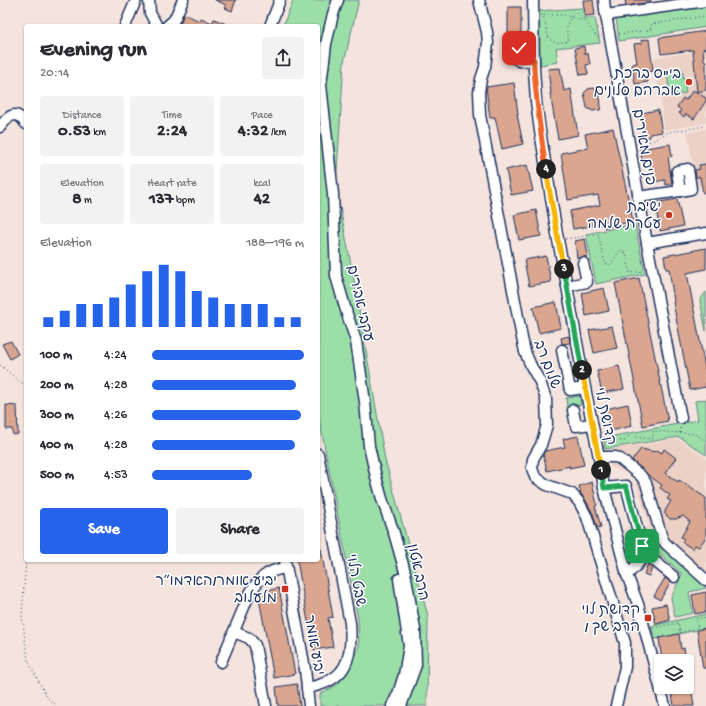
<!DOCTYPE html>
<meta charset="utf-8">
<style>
body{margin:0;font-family:"Gochi Hand","Playpen Sans Hebrew",sans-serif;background:#f2f2f3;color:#2b2b33;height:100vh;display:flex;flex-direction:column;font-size:15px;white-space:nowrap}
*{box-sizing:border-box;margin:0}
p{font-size:13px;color:#7c7c81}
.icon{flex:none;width:22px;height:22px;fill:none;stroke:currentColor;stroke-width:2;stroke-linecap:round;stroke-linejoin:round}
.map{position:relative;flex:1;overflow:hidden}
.details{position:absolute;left:24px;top:24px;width:296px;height:538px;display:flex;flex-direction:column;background:#fff;border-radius:4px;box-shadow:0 1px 3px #0004}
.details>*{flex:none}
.tools{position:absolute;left:654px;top:654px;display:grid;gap:8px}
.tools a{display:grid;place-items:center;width:40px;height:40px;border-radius:4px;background:#fff;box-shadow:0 1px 3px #0004;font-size:20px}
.pin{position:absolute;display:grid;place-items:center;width:34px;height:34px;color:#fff;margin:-17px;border-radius:8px;box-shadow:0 2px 6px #0006}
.km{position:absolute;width:20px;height:20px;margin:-10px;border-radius:50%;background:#222;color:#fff;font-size:11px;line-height:20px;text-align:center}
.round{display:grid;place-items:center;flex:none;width:42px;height:42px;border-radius:4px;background:#f2f2f3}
.summary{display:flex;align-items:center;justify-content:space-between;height:68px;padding:0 16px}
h1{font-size:22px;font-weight:700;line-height:30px}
.figures{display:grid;grid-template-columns:repeat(3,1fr);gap:6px;height:68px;padding:4px 16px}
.figures div{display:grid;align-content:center;border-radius:4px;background:#f2f2f3;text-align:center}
.figures b{font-size:17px;font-weight:700}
.figures small{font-size:11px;font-weight:400}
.figures p{font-size:11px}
.chart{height:112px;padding:8px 16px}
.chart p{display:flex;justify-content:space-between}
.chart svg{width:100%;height:72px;margin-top:4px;stroke:#2563eb;stroke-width:6}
.cta{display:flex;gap:8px;margin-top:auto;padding:8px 16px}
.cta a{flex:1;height:46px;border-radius:4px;background:#2563eb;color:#fff;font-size:16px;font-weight:700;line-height:46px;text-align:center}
.cta a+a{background:#f2f2f3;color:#2b2b33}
ul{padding:0 16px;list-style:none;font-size:13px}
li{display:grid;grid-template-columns:64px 48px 1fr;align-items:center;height:30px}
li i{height:10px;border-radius:5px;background:#2563eb}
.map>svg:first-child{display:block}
.built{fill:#ecd1c6}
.green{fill:#9cdea8;stroke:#5c8683}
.building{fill:#daa68f;stroke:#1b2f5e}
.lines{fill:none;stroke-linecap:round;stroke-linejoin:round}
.minor-casing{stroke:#1b2f5e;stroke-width:13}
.path{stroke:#1b2f5e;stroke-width:1;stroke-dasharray:1 3;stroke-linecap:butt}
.minor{stroke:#fff;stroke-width:10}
.split-1-casing{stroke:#fff;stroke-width:8}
.split-2-casing{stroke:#fff;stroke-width:8}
.split-3-casing{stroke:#fff;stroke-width:8}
.split-4-casing{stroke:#fff;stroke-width:8}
.split-5-casing{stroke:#fff;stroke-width:8}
.split-6-casing{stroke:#fff;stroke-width:8}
.split-1{stroke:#22a559;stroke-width:5}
.split-2{stroke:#f5b400;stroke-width:5}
.split-3{stroke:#22a559;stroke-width:5}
.split-4{stroke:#f5b400;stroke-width:5}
.split-5{stroke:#f0652b;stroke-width:5}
.split-6{stroke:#f0652b;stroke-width:5}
.poi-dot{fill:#c8321e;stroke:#fff;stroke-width:1.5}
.labels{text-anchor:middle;stroke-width:3;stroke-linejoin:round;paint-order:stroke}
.poi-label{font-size:15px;fill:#1b2f5e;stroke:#fff;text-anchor:end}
.street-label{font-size:15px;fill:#1b2f5e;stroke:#fff}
</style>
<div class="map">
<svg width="706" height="706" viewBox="0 0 706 706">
<rect width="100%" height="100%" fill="#f4e4dd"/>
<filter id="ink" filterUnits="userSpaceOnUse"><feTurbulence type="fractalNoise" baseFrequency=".025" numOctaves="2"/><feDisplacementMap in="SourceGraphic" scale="8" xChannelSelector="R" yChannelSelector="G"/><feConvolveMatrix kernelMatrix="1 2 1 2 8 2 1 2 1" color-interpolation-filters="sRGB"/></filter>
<g filter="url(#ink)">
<g class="built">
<path d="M706 50V123L665 130 653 58Z"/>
<path d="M706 129V184L697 186 687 132Z"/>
<path d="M678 439 706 458V586L654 539 634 476 611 467 607 450Z"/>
</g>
<g class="green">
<path d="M293 0H359L344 62 336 186 353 275 385 460 428 616 427 706H320V694L337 685 347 672 359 646 358 619 318 413V26H283Z"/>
<path d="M706 4V27L619 41 616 18Z"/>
<path d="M582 8 585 18H595L600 43 556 48 558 62 540 65 538 11Z"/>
<path d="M682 69 686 93 670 96 667 72Z"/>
<path d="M635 224 645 274 596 284 586 234Z"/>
<path d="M706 292V331L700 300Z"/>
<path d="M580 396 581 405 567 407 566 398Z"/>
<path d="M706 399V455L679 437 605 449 604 438 698 420 695 401Z"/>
<path d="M654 540 706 587V588L689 592 693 613 675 617 671 598 682 574 649 544Z"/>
<path d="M706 614V628L655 639 651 626Z"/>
</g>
<g class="building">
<path d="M215 0H236L232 11 225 8 226 5Z"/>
<path d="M583 0H593L595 15 585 16Z"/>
<path d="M625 0H651V2L626 6Z"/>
<path d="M508 7H521V42H516L513 45 512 48 513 64 508 63 509 42H508Z"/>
<path d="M184 14 200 21 201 18 212 23 214 19 231 26H179Z"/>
<path d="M706 31V48L703 49 704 61H706V90L697 92 693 50 661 54 659 38Z"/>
<path d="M649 39 653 71 646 72 648 82 635 84 632 64 637 63 634 44 642 43 641 40Z"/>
<path d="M584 46 585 54H588L590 64 586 65 588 74 580 75 575 48Z"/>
<path d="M560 68 564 91 571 89 578 135 558 139 550 93H551L548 69Z"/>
<path d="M514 83 518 114H517L523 144 502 149 495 117 490 118 486 87Z"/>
<path d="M594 88 599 91 601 105 600 110 593 111 587 108 584 93 588 89Z"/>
<path d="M693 90 706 98V101L694 119 686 114 684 117 679 113 681 110 677 107 683 98 686 100Z"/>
<path d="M658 110 662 132 650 134V137L642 138 640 129H643L641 113Z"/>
<path d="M613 128 633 221 604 228V224L573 229 570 211 600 205 598 195 568 200 561 153 588 148 585 134Z"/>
<path d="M670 144 672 156 668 157 672 184 666 185 665 180 653 182 650 159 642 160 640 149Z"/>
<path d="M706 164V193H703L700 177H696L695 170 700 169 699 165Z"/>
<path d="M527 165 533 191 511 195 506 170Z"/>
<path d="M677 199 683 226 660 231 655 203Z"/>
<path d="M536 210 541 236 519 240 514 215Z"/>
<path d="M585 239 588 256 577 258 575 241Z"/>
<path d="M706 248V269L687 273 706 373V387L690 390 673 302 674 301 669 269H666L664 256Z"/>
<path d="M546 256 551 282 529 286 524 260Z"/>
<path d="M639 278 668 421 643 426 615 283Z"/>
<path d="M604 288 609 311 586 316 582 293Z"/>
<path d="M556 302 561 328 539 333 533 307Z"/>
<path d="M612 326 617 348 594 353 589 330Z"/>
<path d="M569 336 570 343 562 344 561 338Z"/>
<path d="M11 341 18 354 10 359 2 344Z"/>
<path d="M619 366 624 389 602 393 597 371Z"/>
<path d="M628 404 632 426 610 431 605 409Z"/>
<path d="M6 405 17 406 18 434 13 435 12 429H6Z"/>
<path d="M578 436 584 465 569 468 570 466 547 471 543 454 545 451 565 447 563 439Z"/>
<path d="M641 449 656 452 657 450 662 453 664 449 676 458 665 473 678 482 679 480 706 498V537L699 547 695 545 693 549 682 542 684 539 681 537 690 522 683 516 676 519H670L665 514V511L671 501 667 499 670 495 660 488 662 485 647 474 632 460Z"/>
<path d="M592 482 597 505 595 506 601 527 597 528 593 514 585 499 581 494 579 486Z"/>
<path d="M321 549 333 617 328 618 333 647 314 650 309 621 308 622 297 560H318V550Z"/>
<path d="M648 564 652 568 649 576 644 574Z"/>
<path d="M665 578 671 582 660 600 654 596Z"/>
<path d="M279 588 295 674 274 678 258 593Z"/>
<path d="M706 592V612L695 614 692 595Z"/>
<path d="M666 604 670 620 656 624 652 607Z"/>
<path d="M706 628V668H703L697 630Z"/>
<path d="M679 634 681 649 684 648 686 661H662L659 638Z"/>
<path d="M297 684 300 706H278L276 687Z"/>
<path d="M682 687H691L694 706H674L671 689Z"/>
</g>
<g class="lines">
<defs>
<g id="minor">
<path d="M149 0 150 13 157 26"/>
<path d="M338 0 333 14 326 44 321 85 333 194 336 276 347 314 356 341 365 402 369 446 376 477 382 499 394 533 405 572 415 629 416 665 401 706"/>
<path d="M479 0 487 32 488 43 485 67 481 79 479 92 480 115 522 338 525 352 531 366 540 382 546 399 547 425 541 445 533 459 532 468 535 477 547 485 572 494 579 502 587 517 625 643V667L616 706"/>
<path d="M533 0 534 69 536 101 540 131 558 240 567 286 585 388 599 457 604 488 627 575 638 604 665 706"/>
<path d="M604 0 605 10 647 243 681 418"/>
<path d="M606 15 706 1"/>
<path d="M125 26 136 0"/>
<path d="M167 26 174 20 183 0"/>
<path d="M270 26 280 0"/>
<path d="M519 48V61H534"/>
<path d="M0 127C9 115 16 109 26 124"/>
<path d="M688 169 691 189 680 191 677 171Z"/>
<path d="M638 197 680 191"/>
<path d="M647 243 706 233"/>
<path d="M567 286 587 282 583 263"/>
<path d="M562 350 570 390 585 388"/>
<path d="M573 410 576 426 592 424"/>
<path d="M599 457H616L620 459 641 476 646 483 662 538 665 543 706 580"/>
<path d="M604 488 626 486 627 489 643 551C643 562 634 567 627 575"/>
<path d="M643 551 648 554 652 559 674 577"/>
<path d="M285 560 305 669 309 706"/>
<path d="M234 632 249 638 255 645 266 706"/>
<path d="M221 662 249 595C258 579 267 570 286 568"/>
<path d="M307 688C346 681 353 660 350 623L318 454"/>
<path d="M392 706 398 694 404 675 409 646 399 579"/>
</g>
</defs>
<use href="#minor" class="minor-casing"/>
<g class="path">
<path d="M541 15H543L549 39C556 44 561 43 568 41 566 31 566 21 574 13L580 14 597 37 602 36"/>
<path d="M544 15H564L584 21"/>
<path d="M619 34 650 30 652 24 706 16"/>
<path d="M637 143 653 141 659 137 669 132 706 126"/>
<path d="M566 239 598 234 605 263 610 265 621 249 626 254 630 273 643 271"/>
<path d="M0 365 18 380 26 386"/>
<path d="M680 433V426"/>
<path d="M604 440 626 441 627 436 653 439V431L695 434 706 441"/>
<path d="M26 560 22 615 28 661 47 697 57 706"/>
<path d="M653 628 678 623 680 633 698 628 696 619 706 617"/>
</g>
<use href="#minor" class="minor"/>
</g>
</g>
<g class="lines" filter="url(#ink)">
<defs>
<path id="split-1" d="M601 470 604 488 626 486 627 488 642 546"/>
<path id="split-2" d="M582 370 601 470"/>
<path id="split-3" d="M564 269 582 370"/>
<path id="split-4" d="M546 169 558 240 564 269"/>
<path id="split-5" d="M534 68C536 102 541 135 546 169"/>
<path id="split-6" d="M519 48V61L534 60V68"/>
</defs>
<use href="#split-1" class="split-1-casing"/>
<use href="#split-2" class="split-2-casing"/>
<use href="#split-3" class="split-3-casing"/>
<use href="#split-4" class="split-4-casing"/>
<use href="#split-5" class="split-5-casing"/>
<use href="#split-6" class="split-6-casing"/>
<use href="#split-1" class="split-1"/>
<use href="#split-2" class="split-2"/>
<use href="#split-3" class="split-3"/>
<use href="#split-4" class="split-4"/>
<use href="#split-5" class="split-5"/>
<use href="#split-6" class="split-6"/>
</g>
<g class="poi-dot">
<circle cx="689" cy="82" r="4"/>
<circle cx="669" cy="215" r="4"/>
<rect x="281" y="585" width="8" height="8" rx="2"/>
<rect x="644" y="614" width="8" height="8" rx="2"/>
</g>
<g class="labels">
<g class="poi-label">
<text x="681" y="78">בי"ס ברכת<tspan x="681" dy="17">אברהם סלונים</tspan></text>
<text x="661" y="211">ישיבת<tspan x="661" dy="17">עטרת שלמה</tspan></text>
<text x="277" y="585">יביע אומר/האדמו״ר<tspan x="277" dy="17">מלעלוב</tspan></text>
<text x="640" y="614">קדושת לוי<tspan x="640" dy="17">/ הרב שך</tspan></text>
</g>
<g class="street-label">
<text transform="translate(645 147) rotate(80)" y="5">פנים מאירים</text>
<text transform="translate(361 303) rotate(77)" y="5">עקבי אבירים</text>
<text transform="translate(548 364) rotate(69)" y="5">שלום רב</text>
<text transform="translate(606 416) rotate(78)" y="5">קדושת לוי</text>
<text transform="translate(419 572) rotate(78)" y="5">הרב אטון</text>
<text transform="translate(357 580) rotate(79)" y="5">שבט הלוי</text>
<text transform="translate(315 645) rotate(80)" y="5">יביע אומר</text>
</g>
</g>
</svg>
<div class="tools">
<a><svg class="icon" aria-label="layers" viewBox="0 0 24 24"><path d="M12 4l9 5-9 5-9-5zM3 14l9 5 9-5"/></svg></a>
</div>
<div class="pin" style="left:642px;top:546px;background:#1e9e55"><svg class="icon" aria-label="arrive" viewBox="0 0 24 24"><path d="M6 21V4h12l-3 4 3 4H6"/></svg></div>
<div class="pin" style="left:519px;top:48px;background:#d93025"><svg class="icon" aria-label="check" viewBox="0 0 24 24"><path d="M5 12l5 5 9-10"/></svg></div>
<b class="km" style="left:601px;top:470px">1</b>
<b class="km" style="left:582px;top:370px">2</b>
<b class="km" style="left:564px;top:269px">3</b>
<b class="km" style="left:546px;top:169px">4</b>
<section class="details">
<div class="summary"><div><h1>Evening run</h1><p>20:14</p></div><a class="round"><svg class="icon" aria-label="share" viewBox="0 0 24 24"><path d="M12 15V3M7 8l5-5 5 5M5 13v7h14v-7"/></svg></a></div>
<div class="figures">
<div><p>Distance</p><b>0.53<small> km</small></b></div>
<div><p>Time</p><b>2:24</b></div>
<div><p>Pace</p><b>4:32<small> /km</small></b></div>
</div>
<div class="figures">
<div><p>Elevation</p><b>8<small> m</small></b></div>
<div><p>Heart rate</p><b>137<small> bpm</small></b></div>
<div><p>kcal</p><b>42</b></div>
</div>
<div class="chart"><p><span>Elevation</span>188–196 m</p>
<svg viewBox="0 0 160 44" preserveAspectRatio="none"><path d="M5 44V38M15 44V34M25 44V30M35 44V30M45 44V26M55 44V18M65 44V10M75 44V6M85 44V10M95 44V22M105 44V26M115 44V30M125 44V30M135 44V30M145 44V38M155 44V38"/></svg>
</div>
<ul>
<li><b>100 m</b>4:24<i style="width:100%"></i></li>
<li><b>200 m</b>4:28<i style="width:95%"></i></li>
<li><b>300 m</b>4:26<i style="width:98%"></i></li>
<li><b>400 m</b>4:28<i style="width:94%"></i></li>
<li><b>500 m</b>4:53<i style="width:66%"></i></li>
</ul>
<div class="cta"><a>Save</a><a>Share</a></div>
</section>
</div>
